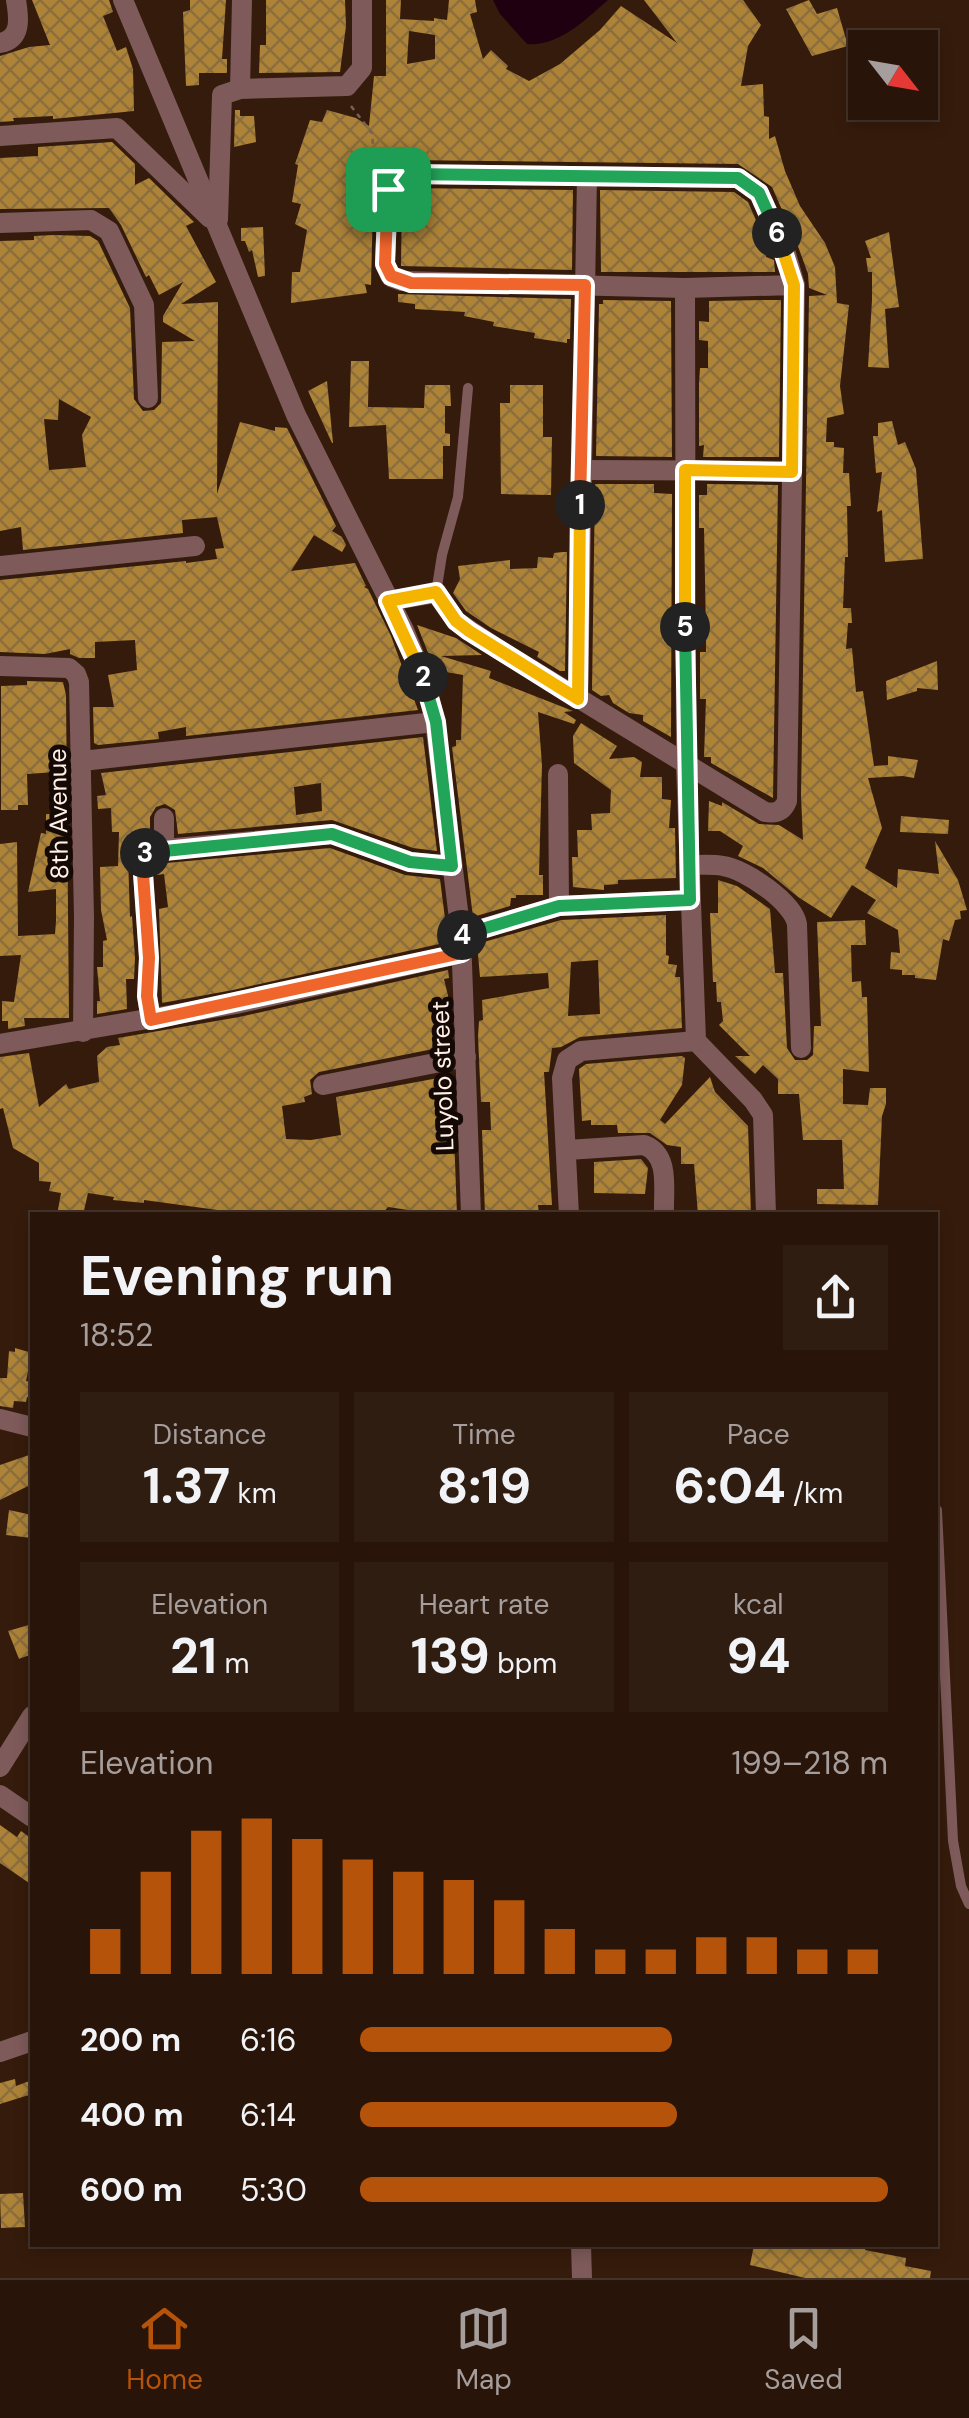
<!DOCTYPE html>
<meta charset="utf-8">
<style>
body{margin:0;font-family:"DM Sans",sans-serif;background:#301d12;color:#f1f3f6;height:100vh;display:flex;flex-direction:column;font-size:38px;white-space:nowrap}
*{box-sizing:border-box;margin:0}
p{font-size:32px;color:#a59e9c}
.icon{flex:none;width:55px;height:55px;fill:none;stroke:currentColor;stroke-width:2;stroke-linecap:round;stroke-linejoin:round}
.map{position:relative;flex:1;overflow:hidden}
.drawer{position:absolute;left:30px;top:1212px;width:908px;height:1035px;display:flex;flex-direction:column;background:#281408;border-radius:0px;box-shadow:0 5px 15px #0003,0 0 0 2px #443329}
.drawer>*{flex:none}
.needle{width:65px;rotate:121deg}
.tools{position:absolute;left:848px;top:30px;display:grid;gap:20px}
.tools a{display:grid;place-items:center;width:90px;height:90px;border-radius:0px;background:#281408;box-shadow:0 5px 15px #0003,0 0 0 2px #443329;font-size:50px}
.pin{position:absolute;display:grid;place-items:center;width:85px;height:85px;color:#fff;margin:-42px;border-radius:20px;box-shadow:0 5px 15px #0006}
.km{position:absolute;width:50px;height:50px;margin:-25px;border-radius:50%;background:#222;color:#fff;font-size:28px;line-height:50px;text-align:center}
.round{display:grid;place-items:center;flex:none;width:105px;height:105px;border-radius:0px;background:#301d12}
.headline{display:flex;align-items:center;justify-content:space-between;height:170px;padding:0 50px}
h1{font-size:55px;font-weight:700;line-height:75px}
.stats{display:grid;grid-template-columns:repeat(3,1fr);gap:15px;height:170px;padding:10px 50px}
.stats div{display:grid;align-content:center;border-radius:0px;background:#301d12;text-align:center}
.stats b{font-size:50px;font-weight:700}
.stats small{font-size:28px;font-weight:400}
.stats p{font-size:28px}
.chart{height:280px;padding:20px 50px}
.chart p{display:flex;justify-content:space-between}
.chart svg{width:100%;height:180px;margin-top:10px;stroke:#b45309;stroke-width:6}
ul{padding:0 50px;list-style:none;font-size:32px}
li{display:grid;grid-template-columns:160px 120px 1fr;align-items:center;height:75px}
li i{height:25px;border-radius:12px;background:#b45309}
.tab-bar{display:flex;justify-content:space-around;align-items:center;height:140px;border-top:2px solid #443329;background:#281408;font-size:28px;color:#a59e9c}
.tab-bar a{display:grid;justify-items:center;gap:5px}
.tab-bar .active{color:#b45309}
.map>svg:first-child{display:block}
.water{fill:#1e0011}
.building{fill:url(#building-cross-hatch);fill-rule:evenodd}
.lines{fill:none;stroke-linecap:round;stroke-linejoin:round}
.path{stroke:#786254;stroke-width:2.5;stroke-dasharray:5 5;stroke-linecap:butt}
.lane{stroke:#7e5a5a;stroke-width:10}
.street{stroke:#7e5a5a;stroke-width:20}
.split-1-casing{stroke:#fff;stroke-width:20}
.split-2-casing{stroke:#fff;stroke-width:20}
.split-3-casing{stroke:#fff;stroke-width:20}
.split-4-casing{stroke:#fff;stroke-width:20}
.split-5-casing{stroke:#fff;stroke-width:20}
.split-6-casing{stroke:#fff;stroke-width:20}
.split-7-casing{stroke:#fff;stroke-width:20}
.split-1{stroke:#f0652b;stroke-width:12}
.split-2{stroke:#f5b400;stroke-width:12}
.split-3{stroke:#22a559;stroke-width:12}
.split-4{stroke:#f0652b;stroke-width:12}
.split-5{stroke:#22a559;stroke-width:12}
.split-6{stroke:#f5b400;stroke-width:12}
.split-7{stroke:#22a559;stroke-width:12}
.labels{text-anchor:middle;stroke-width:10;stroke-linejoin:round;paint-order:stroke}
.street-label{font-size:25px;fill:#fff0e8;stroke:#140904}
</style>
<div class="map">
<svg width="969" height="2278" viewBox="0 0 969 2278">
<defs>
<pattern id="building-cross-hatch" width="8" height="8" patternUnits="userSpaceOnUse" patternTransform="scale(2.5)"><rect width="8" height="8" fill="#ad8337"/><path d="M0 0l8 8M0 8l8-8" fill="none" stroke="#8b6e3c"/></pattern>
</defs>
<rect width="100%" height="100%" fill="#351b0b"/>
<path class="water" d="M493 0H608C586 19 559 47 527 44L500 14Z"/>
<g class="building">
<path d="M32 0H109L113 12 103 16 117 51 126 47 133 69 134 111 53 119V116L13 118 14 121 0 122V56L29 47 50 45Z"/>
<path d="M190 0H226L222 59H227V73H199V85L186 86 183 12 190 10Z"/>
<path d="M266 0H345L346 26 340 72 259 73 260 45H266Z"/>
<path d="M386 0H401L400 19 434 21V18L447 20 449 0H475L477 12 470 14 483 59 491 50 508 66 506 69 529 81 560 64 600 30 621 6 677 43 644 0H743L761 25 748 46 741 86 763 84 764 116 769 117V139L775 136 785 171 800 206 825 243 835 267 837 303 849 305 840 386 844 414 827 418 826 442H834V447L844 448 843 473H849L851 506H847L848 557H845L843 608H851L852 623H848L846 649 852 648 856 692 863 691 874 766 888 765V756L918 760 914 778 903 776 868 778 882 828 865 868 897 888 898 869 939 874 935 841 958 880 967 910 960 911 961 919 955 920 949 941 943 939 936 980 915 978V975H902V970L890 969 891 952 900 953 898 930 867 913 876 900 852 885 831 918 798 897 763 868 738 856 743 846 720 831H708L709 801 722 806V802L759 824 779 825 803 840 801 796 809 296 827 295 809 288 808 274 799 249 772 187 738 164 405 160 393 165H374L371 285 365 284 367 293 291 303 292 272H300L307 230 295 224 301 204 292 202 298 165 295 164 310 120 322 122 327 110 356 118 369 126 374 76H386ZM409 31 435 35V59L407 64Z"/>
<path d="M809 0 817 14 837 8 848 46 812 56 786 9Z"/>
<path d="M235 110H240V116H254L256 142 234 147Z"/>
<path d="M112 142 135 164V185L149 178 194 222 186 226 216 282 181 304 218 302 217 494 240 422 275 431V427L287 428 336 526 332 531 342 537 346 545 342 552 314 535 291 571 355 563 366 586 364 587 368 589 391 636 418 710 186 736V727L158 732 159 739 98 745 94 743 93 707H114L108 675 137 670 135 640 95 642V658H79L70 654V649L45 654 0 652V580L186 561V563L217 559 215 549 224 548 217 517 182 520 183 533 23 550 21 527 0 531V241L34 240V236L53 235 90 236 98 241 130 308 134 399 143 411 154 410 161 403 162 342 195 341 163 322V316L183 282 159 295 149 275 146 277 121 225 109 208 0 209V158L38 156V147ZM59 399 91 417 82 435 86 467 49 470 44 419 58 420Z"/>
<path d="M409 188 573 190 572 270 401 266 402 192Z"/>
<path d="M600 190 734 192 748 202 766 243V257L774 260 775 272H601Z"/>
<path d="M263 227 265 276 258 277 252 250 249 252 245 241H241V228Z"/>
<path d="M889 232 899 307 885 309 889 368 868 367 872 300V272H868L866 258H871L865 241Z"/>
<path d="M398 294 571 299 570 339H567V343L534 338 535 333 493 326 494 322 464 316 465 312 415 309V304L398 302Z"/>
<path d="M603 300 671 301 672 457 596 456 599 304H603Z"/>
<path d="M766 300H781L779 457H703L704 445 699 446V383L700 368H708V341L699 340V321L709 322V301Z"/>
<path d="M351 361H369L368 407 424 408 425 385H450L451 406H445V433L450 434V446H443V479H389L386 425 349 427Z"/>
<path d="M327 381 333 443H332L308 391Z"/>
<path d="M510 385H543V437H552L551 495 501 494 500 403H510Z"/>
<path d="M892 421 898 445 905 442 916 469 923 559 885 562 882 510 877 512 882 472 876 473 873 436H878V423Z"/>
<path d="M595 484H654V493L672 494 671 737 643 721V715L629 713 613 703 609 695 601 696 592 690Z"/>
<path d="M707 484 778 485 773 798 711 763V757H704L706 699H700V652H706V632L704 528H699V495H707Z"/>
<path d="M563 552H567L565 671H560L537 657 539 652 491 628 466 611 453 593 460 579 458 566 510 560V569L537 568 538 557 553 558 554 553Z"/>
<path d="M417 625 456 638 482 655 441 656 491 671 489 678 573 711 564 712 576 720 574 724 538 712 542 765 539 875H543V895H516V898H511L510 906 473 917 452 747 456 746V740H461L463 675 435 670Z"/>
<path d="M937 661 938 690 917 688V691L887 700 886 681Z"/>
<path d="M27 681 63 682 66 695 69 1018H24L25 1026 8 1029V1021H2V1001L14 1002 21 955 0 956V844L17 842 18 936 55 934 56 921V889L28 892 41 833 46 834V814H53L56 772 27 774 28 805H18V810H1V686L27 685Z"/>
<path d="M581 723 617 746 609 759 634 757 642 762 640 777H662V799L671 800 669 828H675L676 878 618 880V884L604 885V890L573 887 572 857H578L577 830H592L591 814 610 813 611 790 574 763 573 736Z"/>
<path d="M423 737 437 851 413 848 332 820 178 834 175 810 165 804 156 807 150 817V837L135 843 128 857 130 917 132 916 135 958 134 979H126L127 1009 97 1014V1001H100L97 967H103V941L107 940 101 910 100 867 118 866 119 832H112L111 808 98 809 97 796 106 795 101 773ZM321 783 322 811 296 815 294 787Z"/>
<path d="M901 816 949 820 948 834 900 832Z"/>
<path d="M330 848 405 875 440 879 448 942 233 990 162 1003 159 909 168 907 164 874 157 875 156 864Z"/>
<path d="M718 880 737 886 770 909 775 973H783L787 1048 795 1060H807L813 1055 814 1026H821L817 922 865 920 866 945H851L852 982 861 981 862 997H867L869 1072 843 1069V1104L868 1105 870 1088H886V1104L882 1116 878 1205 817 1204V1189H844L842 1140H803L799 1094H778V1079L763 1065 755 1074 735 1056H750L719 1025 723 1021 721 1002H717L716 982H713L710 913H718Z"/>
<path d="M666 915V955L669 956 668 964 677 965 675 977H680L682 1028 580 1037 561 1047 552 1048 549 1072H544L552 1205H538L539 1215H485L482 1130H491L490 1102H481L478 1037 479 1021 483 1020 482 1000 549 988 548 973 480 977 477 944 561 920ZM598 960 600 1014 568 1016 571 962Z"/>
<path d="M448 970 449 978 444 979 450 1004 451 1036 440 1038 438 1048 319 1072 310 1080 312 1094 304 1097 305 1102 282 1106 286 1139 311 1140 341 1135 336 1097 449 1076V1081H452L457 1215H415V1211L388 1207 381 1215H254L144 1200V1203L113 1200 114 1197 88 1193 83 1215H57L61 1193 49 1191 51 1182 39 1181V1163L13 1148 3 1108 0 1109V1057L29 1053 39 1107 66 1084 69 1089 99 1082 97 1056 107 1047 120 1045 118 1038 239 1017Z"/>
<path d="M682 1056 685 1058 682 1085 660 1120 665 1124 710 1077 715 1092 748 1126 751 1215H698L694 1164H681V1147L667 1145 650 1133H618L617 1125H591V1120L582 1121 579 1069 586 1064Z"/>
<path d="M641 1159 648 1168 645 1194 594 1193V1162Z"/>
<path d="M15 1348 32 1353 26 1381 32 1382V1398L27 1397 26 1402 14 1401 13 1408 0 1406V1378H7L9 1351 15 1352Z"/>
<path d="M32 1454V1484L0 1500V1465Z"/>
<path d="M9 1510 32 1515V1538L6 1535Z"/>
<path d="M32 1624V1654L19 1659 8 1631Z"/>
<path d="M0 1825 17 1837 21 1831 32 1839V1885L0 1863Z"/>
<path d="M15 2079 16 2086 32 2080V2094L0 2104V2083Z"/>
<path d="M23 2193 25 2227 1 2228 0 2194Z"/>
<path d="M754 2245H866L865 2250 906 2258 905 2266 931 2271 930 2278H805L750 2265Z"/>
</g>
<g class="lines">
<path class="path" d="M351 106 372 133 375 170"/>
<g class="lane">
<path d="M436 593 442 555 458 497 468 388"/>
<path d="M937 1510 953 1841 961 1886 969 1904"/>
</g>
<g class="street">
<path d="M123 0 296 415 404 630 427 687 435 722 461 935 471 1215"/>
<path d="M0 43C22 39 19 18 16 0"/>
<path d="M240 89 242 0"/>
<path d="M0 136 117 128 210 218"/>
<path d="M218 220 222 95 240 89 347 86 362 68V0"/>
<path d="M0 223 91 220 109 231 144 305 148 398"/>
<path d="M685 288 686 764 696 1041 753 1100 763 1115 766 1215"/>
<path d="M581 470 792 471"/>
<path d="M0 566 195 546"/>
<path d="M389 601 436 593 456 621 498 649 765 812C776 814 783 811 787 801L795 285 786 254 759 193 738 178 405 174 391 182 388 189 385 264 391 277 402 281 685 288 795 285"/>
<path d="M0 666 69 668 76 674 79 682 84 917 83 1032"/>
<path d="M578 699 587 176"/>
<path d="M82 761 435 722"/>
<path d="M558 774 559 906"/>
<path d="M164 849 332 834 410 862 452 866"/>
<path d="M690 865C701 865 713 864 723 866 745 869 793 902 797 924L801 1048"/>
<path d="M461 935 559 906 690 900"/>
<path d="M151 1020 147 996 149 958 142 857 146 852 164 849V818"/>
<path d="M0 1044 236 1004 462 953"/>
<path d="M323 1085 466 1057"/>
<path d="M567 1150 644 1145C671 1155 663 1190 664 1215"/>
<path d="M569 1215 562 1078 567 1060 581 1051 696 1041"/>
<path d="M0 1419 32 1427"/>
<path d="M0 1767 32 1716"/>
<path d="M0 1795 32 1817"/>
<path d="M0 2052 32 2041"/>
<path d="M581 2245 582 2278"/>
</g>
</g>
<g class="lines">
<defs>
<path id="split-1" d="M388 189 385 264 391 276 411 283 585 285 580 505"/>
<path id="split-2" d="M423 677 388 601 436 592 456 621 469 631 578 699 580 505"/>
<path id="split-3" d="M145 853 332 834 410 862 452 866 436 722 423 677"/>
<path id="split-4" d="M145 853 142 860 149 958 147 996 151 1020 462 953V935"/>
<path id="split-5" d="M462 935 559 906 690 900 685 627"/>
<path id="split-6" d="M685 627V470L792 472 794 285 777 233"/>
<path id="split-7" d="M388 189 392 182 406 174 738 178 759 193 777 233"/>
</defs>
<use href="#split-1" class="split-1-casing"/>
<use href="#split-2" class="split-2-casing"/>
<use href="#split-3" class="split-3-casing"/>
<use href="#split-4" class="split-4-casing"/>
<use href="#split-5" class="split-5-casing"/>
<use href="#split-6" class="split-6-casing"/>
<use href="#split-7" class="split-7-casing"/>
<use href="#split-1" class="split-1"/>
<use href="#split-2" class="split-2"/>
<use href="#split-3" class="split-3"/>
<use href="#split-4" class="split-4"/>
<use href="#split-5" class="split-5"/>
<use href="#split-6" class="split-6"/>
<use href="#split-7" class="split-7"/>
</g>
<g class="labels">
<g class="street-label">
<text transform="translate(58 814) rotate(-91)" y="9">8th Avenue</text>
<text transform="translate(442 1076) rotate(-92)" y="9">Luyolo street</text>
</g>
</g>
</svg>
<div class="tools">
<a><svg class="needle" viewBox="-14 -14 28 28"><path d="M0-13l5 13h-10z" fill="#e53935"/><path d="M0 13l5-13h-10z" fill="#a59e9c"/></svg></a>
</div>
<div class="pin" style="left:388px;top:189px;background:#1e9e55"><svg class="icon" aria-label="arrive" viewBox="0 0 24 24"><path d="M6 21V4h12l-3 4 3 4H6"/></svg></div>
<b class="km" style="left:580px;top:505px">1</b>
<b class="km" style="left:423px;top:677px">2</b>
<b class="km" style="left:145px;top:853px">3</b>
<b class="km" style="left:462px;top:935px">4</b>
<b class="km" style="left:685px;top:627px">5</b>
<b class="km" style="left:777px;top:233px">6</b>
<section class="drawer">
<div class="headline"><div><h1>Evening run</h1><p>18:52</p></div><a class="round"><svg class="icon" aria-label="share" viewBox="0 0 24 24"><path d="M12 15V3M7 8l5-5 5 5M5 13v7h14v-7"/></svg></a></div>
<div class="stats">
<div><p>Distance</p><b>1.37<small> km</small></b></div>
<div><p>Time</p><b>8:19</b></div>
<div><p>Pace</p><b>6:04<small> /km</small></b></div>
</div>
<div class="stats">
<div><p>Elevation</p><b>21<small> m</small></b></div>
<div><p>Heart rate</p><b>139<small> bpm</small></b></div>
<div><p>kcal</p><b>94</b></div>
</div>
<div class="chart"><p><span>Elevation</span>199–218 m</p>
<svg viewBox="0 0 160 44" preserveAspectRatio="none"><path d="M5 44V33M15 44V19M25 44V9M35 44V6M45 44V11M55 44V16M65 44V19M75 44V21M85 44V26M95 44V33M105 44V38M115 44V38M125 44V35M135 44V35M145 44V38M155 44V38"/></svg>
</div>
<ul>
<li><b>200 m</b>6:16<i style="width:59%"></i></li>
<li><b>400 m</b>6:14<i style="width:60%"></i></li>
<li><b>600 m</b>5:30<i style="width:100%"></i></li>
</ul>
</section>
</div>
<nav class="tab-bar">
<a class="active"><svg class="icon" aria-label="home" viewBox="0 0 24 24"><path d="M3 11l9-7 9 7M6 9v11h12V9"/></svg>Home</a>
<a><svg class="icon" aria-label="map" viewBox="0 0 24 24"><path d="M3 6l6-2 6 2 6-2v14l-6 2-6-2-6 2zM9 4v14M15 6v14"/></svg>Map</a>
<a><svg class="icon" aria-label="saved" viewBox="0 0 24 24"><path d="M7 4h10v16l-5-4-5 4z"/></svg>Saved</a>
</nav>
